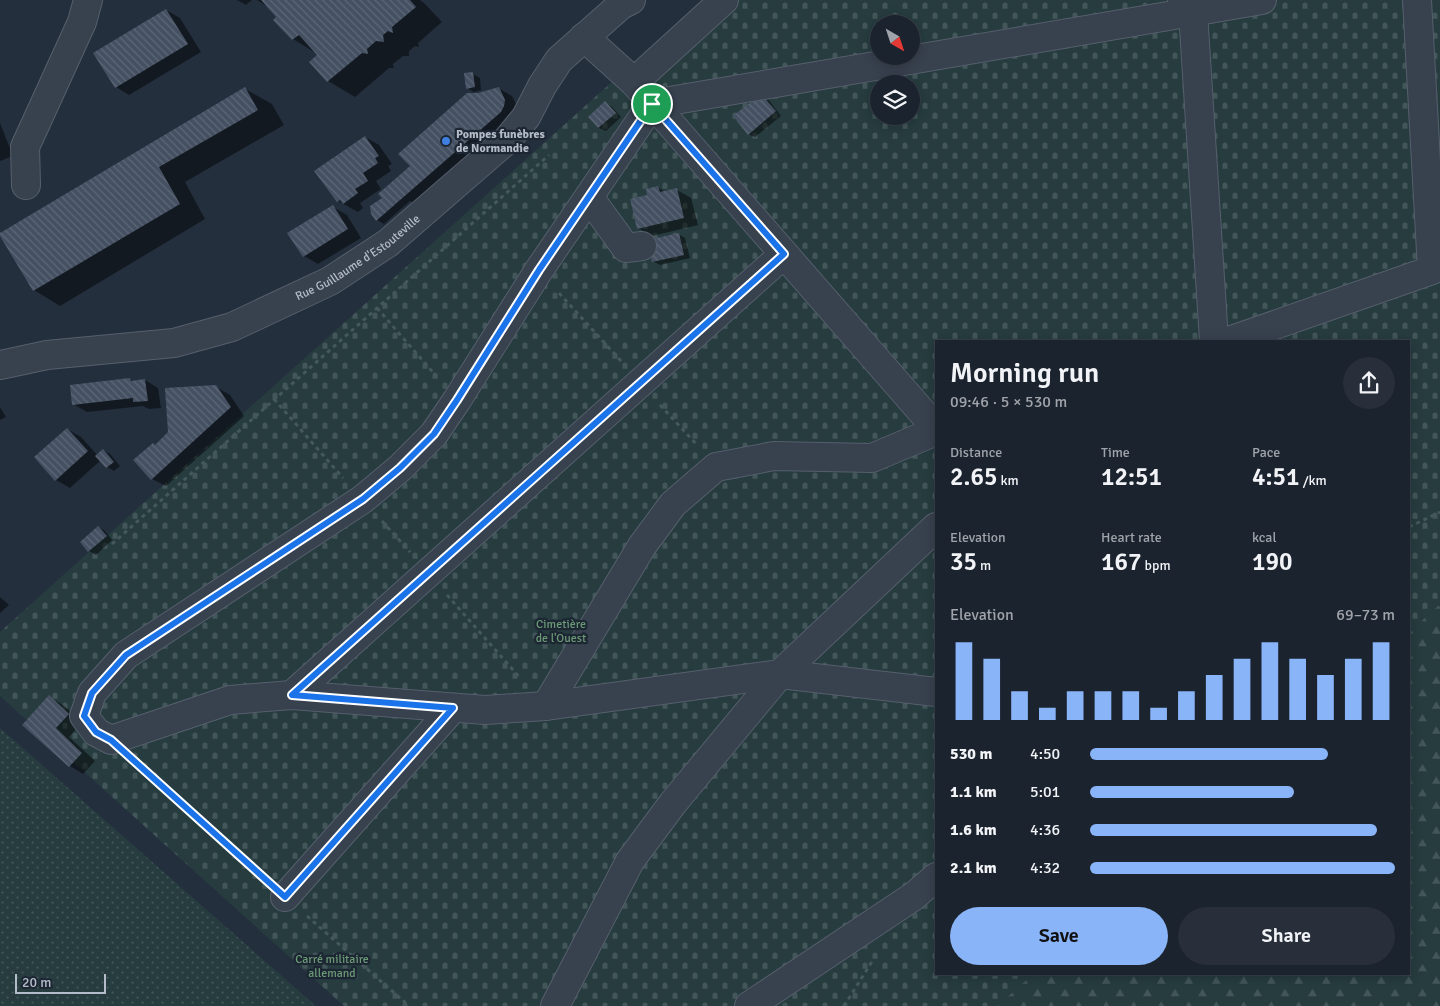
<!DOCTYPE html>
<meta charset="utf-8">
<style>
body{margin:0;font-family:Signika,sans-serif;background:#282f3a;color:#f1f3f6;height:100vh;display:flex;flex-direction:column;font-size:19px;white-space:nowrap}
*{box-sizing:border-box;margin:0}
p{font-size:16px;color:#a0a4aa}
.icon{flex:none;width:28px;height:28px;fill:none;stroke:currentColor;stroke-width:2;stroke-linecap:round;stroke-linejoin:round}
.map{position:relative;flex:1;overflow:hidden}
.sheet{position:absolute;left:935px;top:340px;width:475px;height:635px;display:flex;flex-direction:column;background:#1b232e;border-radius:0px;box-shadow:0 2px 12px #0003,0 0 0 1px #39404a}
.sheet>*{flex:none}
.needle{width:32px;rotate:141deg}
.tools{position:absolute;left:870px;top:15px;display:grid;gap:10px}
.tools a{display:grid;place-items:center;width:50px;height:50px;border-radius:50%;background:#1b232e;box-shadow:0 2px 12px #0003,0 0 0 1px #39404a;font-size:25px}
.scale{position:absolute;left:15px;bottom:12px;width:91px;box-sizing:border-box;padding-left:5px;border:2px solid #b4bcc9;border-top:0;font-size:14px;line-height:18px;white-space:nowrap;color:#b4bcc9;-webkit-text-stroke:4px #1d2633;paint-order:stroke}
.pin{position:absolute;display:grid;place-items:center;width:42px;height:42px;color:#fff;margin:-21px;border:2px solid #fff;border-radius:50%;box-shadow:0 1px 5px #0007}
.round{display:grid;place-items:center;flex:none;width:52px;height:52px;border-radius:26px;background:#282f3a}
.headline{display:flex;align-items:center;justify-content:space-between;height:85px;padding:0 15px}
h1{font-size:28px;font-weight:600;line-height:38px}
.stats{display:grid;grid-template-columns:repeat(3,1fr);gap:8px;height:85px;padding:5px 15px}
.stats div{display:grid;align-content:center}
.stats b{font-size:25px;font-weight:600}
.stats small{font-size:14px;font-weight:400}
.stats p{font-size:14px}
.chart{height:140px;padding:10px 15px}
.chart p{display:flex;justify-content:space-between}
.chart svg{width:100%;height:90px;margin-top:5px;stroke:#8ab4f8;stroke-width:6}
.primary-button{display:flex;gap:10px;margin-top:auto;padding:10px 15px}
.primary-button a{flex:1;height:58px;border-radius:30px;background:#8ab4f8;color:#111;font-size:20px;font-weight:600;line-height:58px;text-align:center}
.primary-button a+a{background:#282f3a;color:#f1f3f6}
ul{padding:0 15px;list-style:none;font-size:16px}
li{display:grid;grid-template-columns:80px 60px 1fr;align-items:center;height:38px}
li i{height:12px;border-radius:6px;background:#8ab4f8}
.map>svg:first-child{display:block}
.green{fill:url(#green-dots)}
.forest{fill:url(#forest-firs)}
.cemetery{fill:url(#cemetery-stones);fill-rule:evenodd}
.shadow{fill:#0007}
.building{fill:url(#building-back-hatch)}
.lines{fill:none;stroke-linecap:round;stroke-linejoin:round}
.minor-casing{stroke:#565f6c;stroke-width:30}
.path{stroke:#44595c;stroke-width:3;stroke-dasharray:4 4;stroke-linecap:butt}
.minor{stroke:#38414e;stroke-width:28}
.route-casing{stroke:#fff;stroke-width:10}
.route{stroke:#1a73e8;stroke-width:6}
.shop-dot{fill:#3f7fe0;stroke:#1d2633;stroke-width:2}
.labels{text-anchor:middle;stroke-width:4.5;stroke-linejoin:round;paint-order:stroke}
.poi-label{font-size:12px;font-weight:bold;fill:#b4bcc9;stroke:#1d2633;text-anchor:start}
.street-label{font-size:12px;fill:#b4bcc9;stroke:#1d2633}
.park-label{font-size:12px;fill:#6b9a76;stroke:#1d2633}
</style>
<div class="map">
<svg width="1440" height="1006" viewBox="0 0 1440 1006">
<defs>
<pattern id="green-dots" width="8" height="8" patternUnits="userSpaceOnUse" patternTransform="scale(1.25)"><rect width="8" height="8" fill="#263c3f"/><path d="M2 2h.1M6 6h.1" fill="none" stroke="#435659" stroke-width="1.8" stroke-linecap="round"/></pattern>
<pattern id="forest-firs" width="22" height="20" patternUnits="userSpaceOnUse" patternTransform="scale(1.25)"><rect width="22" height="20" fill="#263c3f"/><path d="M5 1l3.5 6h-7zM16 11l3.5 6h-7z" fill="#435659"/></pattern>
<pattern id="cemetery-stones" width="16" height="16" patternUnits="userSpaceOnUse" patternTransform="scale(1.25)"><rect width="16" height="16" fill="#263c3f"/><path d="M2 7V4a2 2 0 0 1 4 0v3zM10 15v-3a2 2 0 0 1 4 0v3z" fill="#435659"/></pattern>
<pattern id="building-back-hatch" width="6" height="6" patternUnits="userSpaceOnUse" patternTransform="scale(1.25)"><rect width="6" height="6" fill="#455162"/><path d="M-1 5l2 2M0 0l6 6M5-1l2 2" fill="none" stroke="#5d6877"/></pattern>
</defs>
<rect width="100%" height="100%" fill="#242f3e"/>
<path class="green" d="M0 728 316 1006H0Z"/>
<path class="forest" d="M1440 604V1006H997L1033 974H1409V632Z"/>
<path class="cemetery" d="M703 0H1440V604L1409 632V341H936V974H1033L997 1006H344L0 696V632ZM879 24H911V56H879ZM879 84H911V116H879Z"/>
<g class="shadow">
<path d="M237 0H252L246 5Z"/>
<path d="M257 0H420L424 3 442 22 418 43 419 47 415 46 409 51V56H403L393 64 394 68H389L355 97 328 81 311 62 319 55 293 39 275 20 277 17 268 7Z"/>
<path d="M166 10 180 18 201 52 129 95 116 87Z"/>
<path d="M473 74 480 78 481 90 474 92 467 88Z"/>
<path d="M498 88 512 96 518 108V114L418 205 410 201 384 224 377 220 383 198 411 166 478 94Z"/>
<path d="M245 89 272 104 284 125 185 182 205 219 60 306 34 290 0 235Z"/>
<path d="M761 95 768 99 781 116 755 137 748 134Z"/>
<path d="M605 103 612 107 621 117 606 131 599 128 589 117Z"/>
<path d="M0 123 13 156 0 161Z"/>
<path d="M365 137 379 145 392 164 388 166 391 171 376 181 381 189 360 203 363 208 358 212 338 201Z"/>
<path d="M657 187 664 191 677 190 691 198 698 225 652 236 638 228 649 196Z"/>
<path d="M333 207 347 215 361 238 318 264 304 256Z"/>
<path d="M678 234 685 238 690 258 660 265 653 261Z"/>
<path d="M130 379 134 382 145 380 158 388 161 408 149 409 143 406 87 412 73 404Z"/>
<path d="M216 387 230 395 244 416 166 486 152 479Z"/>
<path d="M0 407 6 417 0 420Z"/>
<path d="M67 429 81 437 98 456 103 450 110 454 120 466 114 471 107 467 101 460 70 488 56 480Z"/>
<path d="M98 527 105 531 112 540 96 555 89 551Z"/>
<path d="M0 597 9 605 0 613Z"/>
<path d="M49 697 63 705 82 722 69 737 95 761 83 774 70 766 23 724Z"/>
</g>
<g class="building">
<path d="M261 0H410L416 7 392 27 393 33 388 31 383 35 384 42 376 41 367 49 368 54 362 53 327 82 309 62 317 55 299 35 292 40 273 20 276 17Z"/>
<path d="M166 9 188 44 115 88 93 53Z"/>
<path d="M473 72 475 87 466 89 464 73Z"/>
<path d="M245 87 258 110 159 167 180 204 33 291 0 236V233Z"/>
<path d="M499 87 505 100 504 106 501 112 376 221 371 214 370 206 382 198 378 194 410 166 398 154 467 93H478Z"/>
<path d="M761 94 776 111 748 135 733 116Z"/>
<path d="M605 101 616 113 598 128 588 117Z"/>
<path d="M365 136 379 156 375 158 378 163 363 173 368 181 355 189 358 193 343 204 340 200 337 202 314 171Z"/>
<path d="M658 186 660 192 677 188 684 218 637 229 630 199 647 195 646 189Z"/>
<path d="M333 205 348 229 303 257 287 233Z"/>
<path d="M679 233 684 255 652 262 647 240Z"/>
<path d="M130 378 131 381 145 379 148 401 133 402V398L72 405 70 385Z"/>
<path d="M216 385 231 407 151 480 133 460 153 443 155 445 168 432 165 388Z"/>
<path d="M67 428 88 451 55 481 34 457Z"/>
<path d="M103 449 114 462 106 468 95 456Z"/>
<path d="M98 526 107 536 88 552 80 542Z"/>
<path d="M49 695 69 714 56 728 82 753 69 767 22 725Z"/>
</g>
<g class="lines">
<defs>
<g id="minor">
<path d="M1182 0 1193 12 1214 341"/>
<path d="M584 37 634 82 936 428"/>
<path d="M634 82 724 0"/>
<path d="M26 185 25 147 82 22 88 0"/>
<path d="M589 197 626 248 642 246"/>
<path d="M1229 341 1432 270 1417 0"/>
<path id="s1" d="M0 365 47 355 174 343 232 327 330 281 388 243 508 139 526 117 542 86 559 60 621 5 631 0"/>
<path d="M936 692 780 674 546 706 485 710 292 695 230 700 111 740 96 732 84 716 92 693 126 655 363 499 400 468 434 434 457 400 539 270 652 104 1262 0"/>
<path d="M292 695 784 254"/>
<path d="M546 706 642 546 673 504 716 467 774 456 872 458 936 431"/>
<path d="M285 897 453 708"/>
<path d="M555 1006 630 861 673 803 780 674 936 527"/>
<path d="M749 1006 914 896 936 877"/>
</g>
</defs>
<use href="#minor" class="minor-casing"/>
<g class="path">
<path d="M559 293 621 361"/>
<path d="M377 308 437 377"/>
<path d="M274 399 343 478"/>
<path d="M660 405 698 446"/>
<path d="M382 521 410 552"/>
<path d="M1409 527 1440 512"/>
<path d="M112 544 549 155"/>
<path d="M447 595 520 678"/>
<path d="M136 762 263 877"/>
<path d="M307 916 409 1006"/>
<path d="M844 1006 873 960"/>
</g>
<use href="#minor" class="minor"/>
</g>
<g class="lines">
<defs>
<path id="route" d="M652 104 784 254 292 695 453 708 285 897 111 740 96 732 84 716 92 693 126 655 363 499 400 468 434 434 457 400 539 270Z"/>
</defs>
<use href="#route" class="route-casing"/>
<use href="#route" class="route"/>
</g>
<circle class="shop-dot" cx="446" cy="141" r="5"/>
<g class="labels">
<g class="poi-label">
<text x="456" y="138">Pompes funèbres<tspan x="456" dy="14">de Normandie</tspan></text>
</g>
<g class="street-label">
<text dy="4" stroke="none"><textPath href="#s1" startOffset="380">Rue Guillaume d'Estouteville</textPath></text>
</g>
<g class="park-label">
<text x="561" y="628">Cimetière<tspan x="561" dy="14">de l'Ouest</tspan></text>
<text x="332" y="963">Carré militaire<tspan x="332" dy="14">allemand</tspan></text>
</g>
</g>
</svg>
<div class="tools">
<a><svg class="needle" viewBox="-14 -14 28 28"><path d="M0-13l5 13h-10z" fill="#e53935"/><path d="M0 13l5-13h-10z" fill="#a0a4aa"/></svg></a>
<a><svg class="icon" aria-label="layers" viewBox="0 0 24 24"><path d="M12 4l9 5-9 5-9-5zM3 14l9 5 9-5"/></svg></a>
</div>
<div class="scale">20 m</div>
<div class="pin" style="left:652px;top:104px;background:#1e9e55"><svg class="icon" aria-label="arrive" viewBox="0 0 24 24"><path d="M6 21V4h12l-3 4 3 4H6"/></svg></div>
<section class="sheet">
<div class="headline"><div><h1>Morning run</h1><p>09:46 · 5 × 530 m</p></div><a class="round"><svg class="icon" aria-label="share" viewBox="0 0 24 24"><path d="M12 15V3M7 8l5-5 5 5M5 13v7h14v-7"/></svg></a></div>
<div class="stats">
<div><p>Distance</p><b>2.65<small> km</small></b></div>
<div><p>Time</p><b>12:51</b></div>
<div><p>Pace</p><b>4:51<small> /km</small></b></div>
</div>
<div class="stats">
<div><p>Elevation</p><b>35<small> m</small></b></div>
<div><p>Heart rate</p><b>167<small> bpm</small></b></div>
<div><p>kcal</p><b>190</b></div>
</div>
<div class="chart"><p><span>Elevation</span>69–73 m</p>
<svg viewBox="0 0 160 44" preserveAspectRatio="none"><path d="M5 44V6M15 44V14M25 44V30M35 44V38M45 44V30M55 44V30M65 44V30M75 44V38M85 44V30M95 44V22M105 44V14M115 44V6M125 44V14M135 44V22M145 44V14M155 44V6"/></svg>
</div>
<ul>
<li><b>530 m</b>4:50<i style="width:78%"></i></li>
<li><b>1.1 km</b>5:01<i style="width:67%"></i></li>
<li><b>1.6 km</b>4:36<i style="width:94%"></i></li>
<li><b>2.1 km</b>4:32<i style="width:100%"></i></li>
</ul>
<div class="primary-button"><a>Save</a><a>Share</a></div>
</section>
</div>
